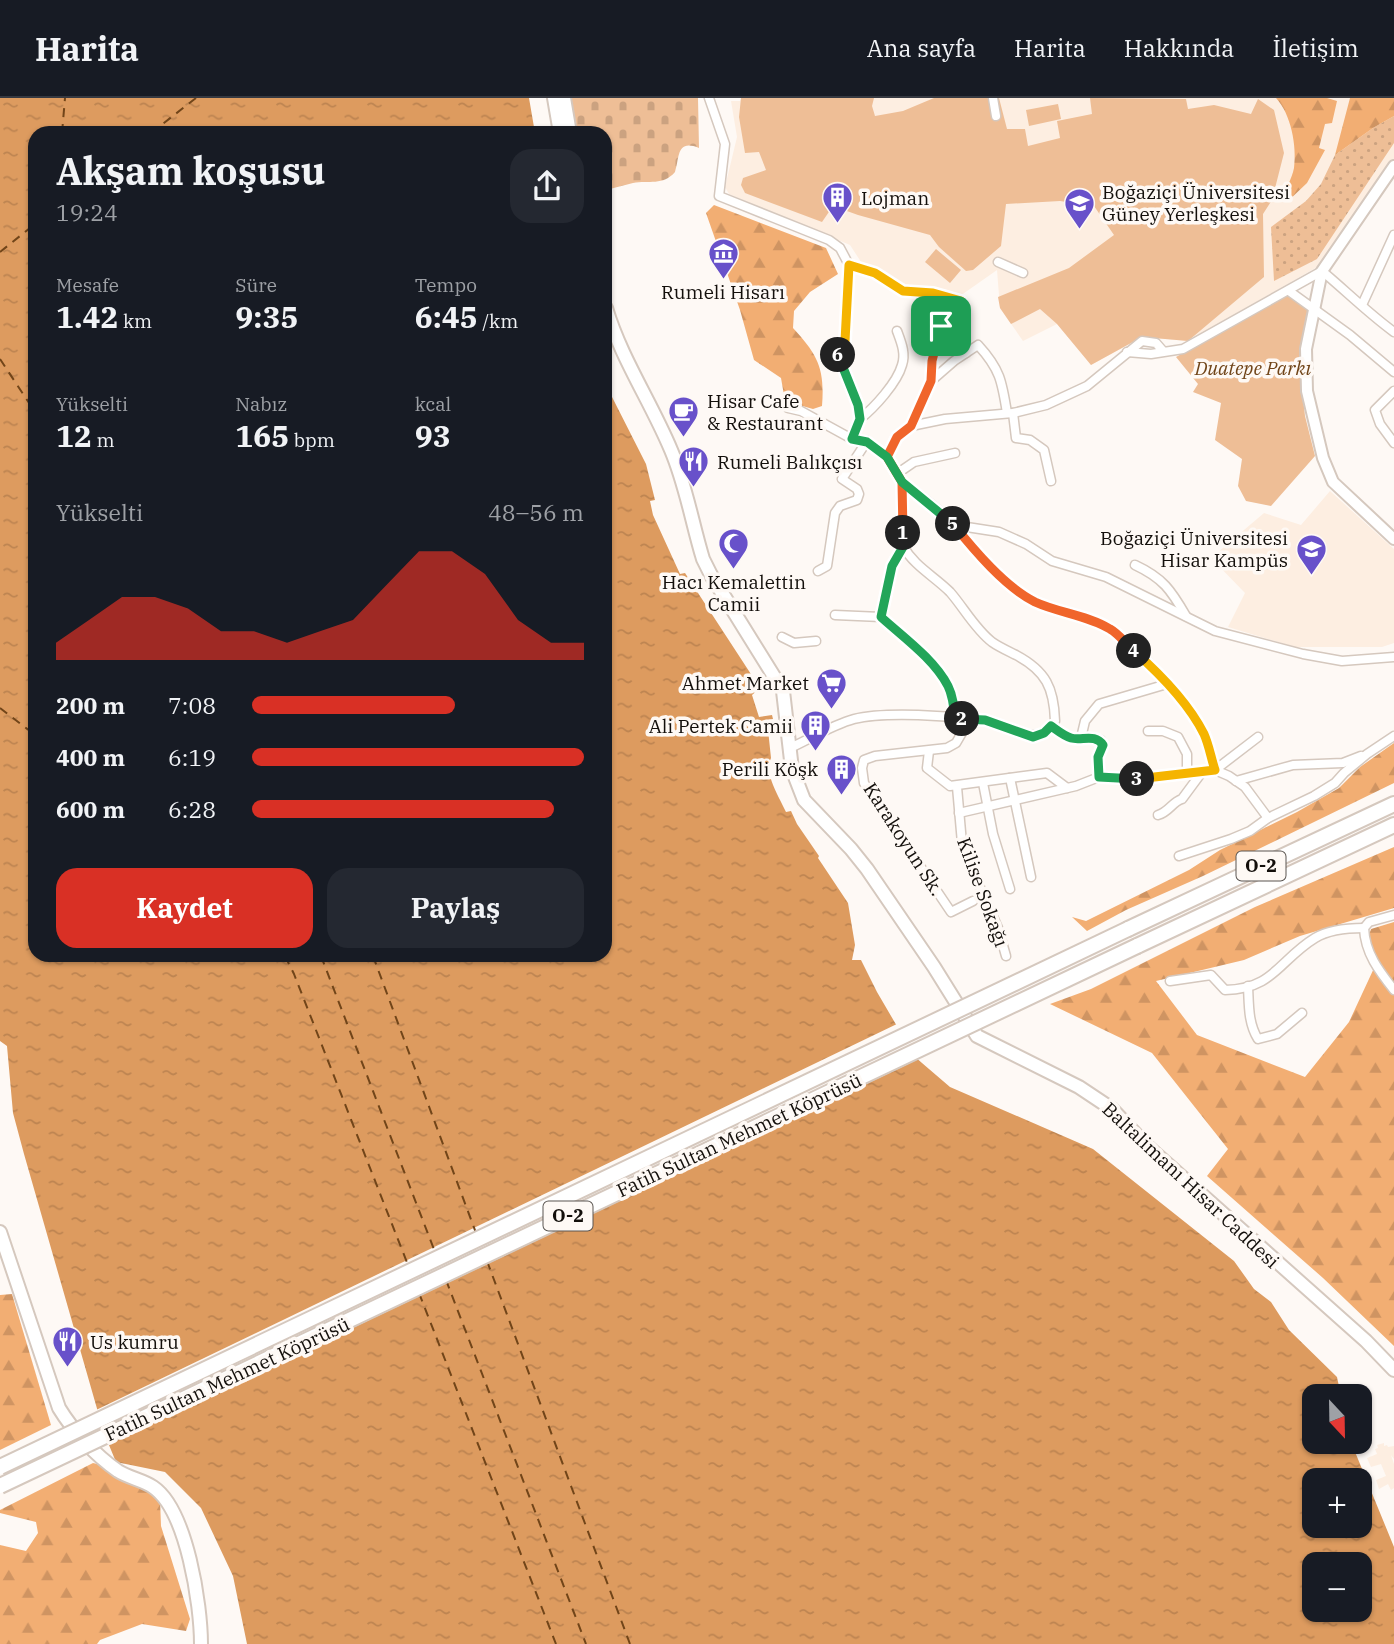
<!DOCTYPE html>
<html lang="tr">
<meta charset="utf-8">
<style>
body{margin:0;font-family:"IBM Plex Serif",serif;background:#242831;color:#f1f3f6;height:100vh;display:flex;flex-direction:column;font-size:26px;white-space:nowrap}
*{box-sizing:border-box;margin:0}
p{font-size:23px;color:#9ea1a6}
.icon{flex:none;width:38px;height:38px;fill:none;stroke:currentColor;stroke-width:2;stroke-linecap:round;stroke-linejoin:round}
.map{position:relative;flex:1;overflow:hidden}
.details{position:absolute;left:28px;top:28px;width:584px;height:836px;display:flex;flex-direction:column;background:#171b24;border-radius:21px;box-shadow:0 2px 5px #0004}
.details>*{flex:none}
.needle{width:46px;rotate:158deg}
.tools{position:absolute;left:1302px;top:1286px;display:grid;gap:14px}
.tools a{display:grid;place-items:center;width:70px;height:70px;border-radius:14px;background:#171b24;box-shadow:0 2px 5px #0004;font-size:35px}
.pin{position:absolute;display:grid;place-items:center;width:60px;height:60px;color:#fff;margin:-30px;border-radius:14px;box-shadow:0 4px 10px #0006}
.km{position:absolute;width:35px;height:35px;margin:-18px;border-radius:50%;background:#222;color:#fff;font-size:19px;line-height:35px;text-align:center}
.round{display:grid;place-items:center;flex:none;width:74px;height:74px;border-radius:21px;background:#242831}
.head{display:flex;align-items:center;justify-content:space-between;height:119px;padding:0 28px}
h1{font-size:38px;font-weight:800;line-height:52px}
.stats{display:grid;grid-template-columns:repeat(3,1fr);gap:10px;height:119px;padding:7px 28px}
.stats div{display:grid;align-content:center}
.stats b{font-size:30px;font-weight:800}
.stats small{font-size:19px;font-weight:400}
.stats p{font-size:19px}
.chart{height:196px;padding:14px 28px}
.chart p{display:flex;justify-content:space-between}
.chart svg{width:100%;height:126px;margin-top:7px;fill:#d93025;opacity:.7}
.action{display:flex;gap:14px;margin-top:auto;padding:14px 28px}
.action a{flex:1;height:80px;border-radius:21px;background:#d93025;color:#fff;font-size:28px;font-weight:800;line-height:80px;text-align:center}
.action a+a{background:#242831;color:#f1f3f6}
ul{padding:0 28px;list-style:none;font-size:23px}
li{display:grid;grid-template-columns:112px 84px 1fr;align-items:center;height:52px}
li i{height:18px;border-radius:9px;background:#d93025}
header{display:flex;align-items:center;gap:42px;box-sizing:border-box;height:98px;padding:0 35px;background:#171b24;border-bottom:2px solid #363941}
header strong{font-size:33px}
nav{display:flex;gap:38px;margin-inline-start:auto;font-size:24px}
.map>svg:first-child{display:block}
.built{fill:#fdeee1}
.grass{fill:url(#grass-dots)}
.forest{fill:url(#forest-firs)}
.cemetery{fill:url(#cemetery-stones)}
.park{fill:#eebe96}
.water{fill:url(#water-ripples);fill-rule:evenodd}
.pier{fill:#fef9f5}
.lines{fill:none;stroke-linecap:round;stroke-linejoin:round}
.ferry{stroke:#714519;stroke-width:2;stroke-dasharray:9 7;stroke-linecap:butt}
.minor-casing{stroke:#d5c8be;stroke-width:11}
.secondary-casing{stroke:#d5c8be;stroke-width:14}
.primary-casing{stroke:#d5c8be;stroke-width:16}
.motorway-casing{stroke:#d5c8be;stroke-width:18}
.minor{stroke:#fff;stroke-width:8}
.secondary{stroke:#fff;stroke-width:10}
.primary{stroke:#fff;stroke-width:12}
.motorway{stroke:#fff;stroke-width:14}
.motorway-bridge-casing{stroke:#d5c8be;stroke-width:18;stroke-linecap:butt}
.motorway-bridge{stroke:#fff;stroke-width:14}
.split-1-casing{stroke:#fff;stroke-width:14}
.split-2-casing{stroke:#fff;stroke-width:14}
.split-3-casing{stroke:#fff;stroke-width:14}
.split-4-casing{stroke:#fff;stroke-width:14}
.split-5-casing{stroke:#fff;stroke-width:14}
.split-6-casing{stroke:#fff;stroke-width:14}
.split-7-casing{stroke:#fff;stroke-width:14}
.split-1{stroke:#f0652b;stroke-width:9}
.split-2{stroke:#22a559;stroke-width:9}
.split-3{stroke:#22a559;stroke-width:9}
.split-4{stroke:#f5b400;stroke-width:9}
.split-5{stroke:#f0652b;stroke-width:9}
.split-6{stroke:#22a559;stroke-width:9}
.split-7{stroke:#f5b400;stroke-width:9}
.labels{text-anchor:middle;stroke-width:7;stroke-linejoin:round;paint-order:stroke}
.shield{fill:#fef9f5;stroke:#5a5551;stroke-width:2}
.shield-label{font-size:18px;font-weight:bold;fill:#130f0b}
.poi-label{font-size:19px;fill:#130f0b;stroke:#fef9f5;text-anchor:start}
.park-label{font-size:19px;font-style:italic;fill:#704418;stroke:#fef9f5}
.street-label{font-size:19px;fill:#130f0b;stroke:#fef9f5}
</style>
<header>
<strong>Harita</strong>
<nav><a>Ana sayfa</a><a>Harita</a><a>Hakkında</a><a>İletişim</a></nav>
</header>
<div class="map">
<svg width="1394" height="1546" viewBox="0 0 1394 1546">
<defs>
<pattern id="grass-dots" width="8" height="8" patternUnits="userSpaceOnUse" patternTransform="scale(1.75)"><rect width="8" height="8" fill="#eebe96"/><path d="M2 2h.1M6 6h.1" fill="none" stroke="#cba280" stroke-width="1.8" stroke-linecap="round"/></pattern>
<pattern id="forest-firs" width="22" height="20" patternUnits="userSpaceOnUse" patternTransform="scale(1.75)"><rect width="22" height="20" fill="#f2ae73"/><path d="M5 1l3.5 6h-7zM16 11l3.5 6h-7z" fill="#cf9462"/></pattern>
<pattern id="cemetery-stones" width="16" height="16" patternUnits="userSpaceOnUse" patternTransform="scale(1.75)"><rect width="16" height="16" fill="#eebe96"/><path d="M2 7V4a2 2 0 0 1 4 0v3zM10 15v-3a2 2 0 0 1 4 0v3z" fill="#cba280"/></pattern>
<pattern id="water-ripples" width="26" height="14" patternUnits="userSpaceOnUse" patternTransform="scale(1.75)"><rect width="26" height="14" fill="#dd9b5f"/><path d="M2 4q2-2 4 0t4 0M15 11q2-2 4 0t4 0" fill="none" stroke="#bd8451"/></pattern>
</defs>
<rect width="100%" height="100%" fill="#fef9f5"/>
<g class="built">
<path d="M741 0H1394V62L1319 168 1188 243 1142 239 1091 267 1057 226 1023 243 1000 210 997 172 960 198 932 192 904 190 863 167 850 147 729 96 725 89 737 39 731 3H740Z"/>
<path d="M1330 393 1394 451V545L1382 549H1295L1228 529 1245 495 1211 460 1264 415 1301 427Z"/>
<path d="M1384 1345V1348L1387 1347 1388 1349 1394 1348V1361L1391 1357 1394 1366V1390L1391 1392 1388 1386 1379 1391 1376 1382 1386 1378 1381 1366 1371 1369 1367 1360 1377 1356 1375 1351 1378 1350 1377 1347Z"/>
</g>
<path class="grass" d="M1394 18V45L1317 161 1274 183 1271 129 1306 103 1321 86 1335 57 1373 30Z"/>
<g class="forest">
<path d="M1276 0H1327L1337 3 1332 25 1325 26 1319 50 1325 52 1307 85 1287 104 1283 102C1285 91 1292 81 1294 70 1297 48 1291 16 1276 0Z"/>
<path d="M1350 0H1394V18L1373 30 1335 57Z"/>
<path d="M714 107 826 150 838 176 810 194 794 213 793 230C818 257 825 271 822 308L813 311 785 303 781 280 754 262 740 212 706 115Z"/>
<path d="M1394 645V685L1203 778 1126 812 1087 833 1072 819 1086 823 1189 772 1220 752 1297 714 1339 690 1360 669Z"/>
<path d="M1394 749V810L1300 838 1244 862 1156 883 1197 937 1305 979 1349 924 1375 868 1394 892V1248L1323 1180 1207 1078 1228 1051 1152 955 1050 906 1091 891 1255 809Z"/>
<path d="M1394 824V886C1383 871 1363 849 1371 831Z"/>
<path d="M12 1196 51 1327 0 1352V1197Z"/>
<path d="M93 1365 139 1376 160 1401 161 1428 190 1521 186 1533 142 1526 100 1542 97 1546H0V1447L26 1453 38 1435 36 1424 0 1415V1412Z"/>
</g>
<path class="cemetery" d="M570 0H698L699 50C676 41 680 59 675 74 663 88 649 82 633 85 624 87 615 90 606 92V35H576Z"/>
<g class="park">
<path d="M741 0H874L872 8 875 18 903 13 934 0H999L1007 31H1025L1028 48 1060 40 1057 23 1092 16 1090 0 1186 1 1188 11 1214 7 1251 16 1258 1 1274 12 1284 55 1272 102 1263 116 1264 179 1188 243 1142 239 1091 267 1057 226 1040 211 1011 226 1000 210 998 199 1069 170 1114 137 1094 108 1060 103 1006 106 1001 148 973 172 966 173 939 149 930 137 858 117 833 108 822 124 745 95 741 87 743 80 766 72 759 54 745 55 739 19Z"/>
<path d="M1058 6 1061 21 1029 28 1026 12Z"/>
<path d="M936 151 961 172 950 185 925 164Z"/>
<path d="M1286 197 1308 209 1299 262 1305 318 1315 358 1271 408 1246 403 1238 388 1242 361 1215 342 1221 305 1193 294 1198 286 1176 259Z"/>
</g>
<path class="water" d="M0 0H529L535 35H35V858H606V280L610 295 646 366 655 402 650 403 653 417 680 476 685 475 760 590 752 597 759 619 772 617 773 621 767 622 771 660C763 675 780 700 786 714L791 713 797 726 819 758 818 760 848 805 855 847 852 862H861L877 894 915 959 950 989 1093 1051 1234 1163 1254 1191 1271 1204 1289 1232 1337 1279 1341 1298H1314V1344H1351L1394 1449V1546H247L233 1478 201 1410 165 1374 116 1364 104 1335 24 1056 13 1015 7 948 0 943ZM1314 1382H1360V1428H1314ZM1314 1466H1360V1512H1314Z"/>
<path class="pier" d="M899 925 918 956 923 959 106 1347 94 1313Z"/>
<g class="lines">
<g class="ferry">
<path d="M62 35 65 0"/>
<path d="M151 35 196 0"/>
<path d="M0 154 35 126"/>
<path d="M0 261 35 314"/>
<path d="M0 610 35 637"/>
<path d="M285 858 294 876 408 1167"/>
<path d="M321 858 435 1154"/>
<path d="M373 858 476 1135"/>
<path d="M487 1163 630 1546"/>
<path d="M446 1182 586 1546"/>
<path d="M419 1195 556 1546"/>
</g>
<defs>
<g id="minor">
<path d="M709 0 725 46 719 98 829 142 840 150 849 167 845 243 836 253 858 307 860 321 852 341"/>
<path d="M993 0 996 18"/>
<path d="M998 164 1023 175"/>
<path d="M849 167 875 175 903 193 933 195 961 203C938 231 933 247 931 283"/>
<path d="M1289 193 1350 237 1394 274"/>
<path d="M1362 207 1394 137"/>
<path d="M944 224 966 255"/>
<path d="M1127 254 1151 256 1183 251 1322 173C1346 193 1368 215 1394 234"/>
<path d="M1394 293 1375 312 1380 326 1394 345"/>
<path d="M788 310 801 313 852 341 867 343 887 359 903 384V448L892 468 881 519C903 539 934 560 948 588 953 598 954 609 955 620"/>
<path d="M1013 315 1016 340 1030 342 1044 352 1051 383"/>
<path d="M860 321C874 310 897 285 902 267 906 255 901 244 897 233"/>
<path d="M911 328 931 283 954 263 978 247C1000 271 1002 283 1007 315"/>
<path d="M887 359 897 339 911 328 945 321 1013 315 1046 307 1087 288 1142 243 1156 245 1163 253"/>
<path d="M898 375 914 364 955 355"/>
<path d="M903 384C919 397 938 410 952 425 973 447 991 472 1015 491 1040 511 1070 513 1099 525 1128 537 1191 607 1204 636 1209 647 1212 661 1215 672"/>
<path d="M954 427 999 434 1026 446 1052 463 1106 479 1215 533 1303 556 1342 563 1394 559"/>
<path d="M1135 467C1163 480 1171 492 1186 518"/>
<path d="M818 473 827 468 835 415 840 408 857 402 859 396 857 391 842 381 867 343"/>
<path d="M835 517 881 519"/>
<path d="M782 539 794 545 816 543"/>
<path d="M970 621 956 645 947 650 875 658 864 662 862 670 864 685 951 814 973 803"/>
<path d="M1051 628C1059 633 1068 642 1078 641 1086 641 1092 640 1101 642L1103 647 1098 659 1099 679"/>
<path d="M1148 633H1163L1178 639 1187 656V676"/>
<path d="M1081 640 1085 623 1099 606 1167 586"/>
<path d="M790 650C810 641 832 627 854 621 886 613 950 618 983 622 1010 626 1036 653 1055 623 1054 590 1046 573 1016 557 1008 553 999 549 992 544 975 531 964 510 950 494 934 478 914 468 903 448"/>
<path d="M929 653 927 670 950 688 1047 675 1067 690"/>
<path d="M1215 672 1258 639"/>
<path d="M1010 680 1031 779"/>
<path d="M1236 683 1293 667 1343 665 1361 658"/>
<path d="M983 685 993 736 1010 791"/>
<path d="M957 689 962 745 970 767 998 830 1006 858"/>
<path d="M959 715 1076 688 1099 679 1135 681 1215 672 1229 678 1245 689 1268 720"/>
<path d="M1158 717C1169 714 1172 704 1182 701L1202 674"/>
<path d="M1179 758 1231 741 1250 733 1268 720 1314 698 1335 685 1344 675 1367 656 1394 638"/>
<path d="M1394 817 1369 824 1364 830C1365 855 1379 873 1394 892"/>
<path d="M1170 883 1211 877 1225 892C1274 891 1279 862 1315 840 1328 832 1348 830 1364 830"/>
<path d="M1248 888C1249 907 1248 925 1258 941L1277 936 1302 915"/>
</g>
<path id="secondary" d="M1394 68 1322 173 1306 251 1307 293 1323 360 1333 384 1394 441"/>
<g id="primary">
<path d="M554 0 560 35"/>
<path d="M564 0 570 35"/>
<path d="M606 210C621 260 651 304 671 352 686 387 692 425 703 461L711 477 783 593 792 671 804 702 851 751 867 771 934 869 977 938 1079 989 1112 1011 1147 1048 1366 1243 1394 1272"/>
<path d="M0 1134 59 1310C73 1333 95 1357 118 1373 129 1380 143 1382 153 1389 187 1412 201 1507 201 1546"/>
</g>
<g id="motorway">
<path d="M1128 831 1394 706"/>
<path d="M1137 848 1394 727"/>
</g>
</defs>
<use href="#minor" class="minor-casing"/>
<use href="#secondary" class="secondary-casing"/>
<use href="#primary" class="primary-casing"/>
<use href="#motorway" class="motorway-casing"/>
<use href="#minor" class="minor"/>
<use href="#secondary" class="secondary"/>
<use href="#primary" class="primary"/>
<use href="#motorway" class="motorway"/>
<defs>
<g id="motorway-bridge">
<path d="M0 1369 1128 831"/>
<path d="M0 1388 1137 848"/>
</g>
</defs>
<use href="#motorway-bridge" class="motorway-bridge-casing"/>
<use href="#motorway-bridge" class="motorway-bridge"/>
</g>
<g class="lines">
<defs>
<path id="split-1" d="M903 435 902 384 887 359 897 339 911 328 931 283 932 263 941 228"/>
<path id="split-2" d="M903 435V449L892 468 881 519C903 539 934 561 948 588 953 598 954 609 955 621H962"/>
<path id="split-3" d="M962 621 985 622 1033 639 1044 635 1051 628C1058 633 1064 638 1071 640 1082 643 1095 635 1103 647L1098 659 1099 679 1137 681"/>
<path id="split-4" d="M1134 553C1160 576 1188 604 1204 636 1209 647 1211 660 1215 672L1137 681"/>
<path id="split-5" d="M953 426C974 452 1005 489 1035 504 1059 515 1087 517 1110 531 1119 536 1126 546 1134 553"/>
<path id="split-6" d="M838 257 858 307 860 321 852 341 867 344 887 359 902 384 953 426"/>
<path id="split-7" d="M838 257 836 253 845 243 849 167 875 175 903 193 933 195 961 203 941 228"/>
</defs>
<use href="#split-1" class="split-1-casing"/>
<use href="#split-2" class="split-2-casing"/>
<use href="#split-3" class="split-3-casing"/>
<use href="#split-4" class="split-4-casing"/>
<use href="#split-5" class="split-5-casing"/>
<use href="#split-6" class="split-6-casing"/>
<use href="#split-7" class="split-7-casing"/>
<use href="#split-1" class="split-1"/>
<use href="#split-2" class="split-2"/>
<use href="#split-3" class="split-3"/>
<use href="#split-4" class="split-4"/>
<use href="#split-5" class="split-5"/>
<use href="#split-6" class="split-6"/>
<use href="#split-7" class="split-7"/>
</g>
<defs>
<symbol id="building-pin" viewBox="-11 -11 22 30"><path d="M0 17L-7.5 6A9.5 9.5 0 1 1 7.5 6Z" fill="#6851ca" stroke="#fef9f5"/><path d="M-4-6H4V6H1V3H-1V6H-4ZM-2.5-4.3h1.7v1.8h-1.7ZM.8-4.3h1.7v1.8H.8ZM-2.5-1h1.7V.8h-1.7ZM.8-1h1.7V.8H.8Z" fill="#fff"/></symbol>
<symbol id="university-pin" viewBox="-11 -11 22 30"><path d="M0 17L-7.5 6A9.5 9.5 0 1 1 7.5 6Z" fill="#6851ca" stroke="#fef9f5"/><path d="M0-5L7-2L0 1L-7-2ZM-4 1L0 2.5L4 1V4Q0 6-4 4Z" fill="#fff"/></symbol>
<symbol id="museum-pin" viewBox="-11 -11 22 30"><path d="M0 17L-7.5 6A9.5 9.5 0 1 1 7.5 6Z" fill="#6851ca" stroke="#fef9f5"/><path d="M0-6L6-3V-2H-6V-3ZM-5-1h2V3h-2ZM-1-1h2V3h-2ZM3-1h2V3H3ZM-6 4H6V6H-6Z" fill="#fff"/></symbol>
<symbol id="cafe-pin" viewBox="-11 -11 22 30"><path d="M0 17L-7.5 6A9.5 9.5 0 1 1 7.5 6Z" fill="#6851ca" stroke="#fef9f5"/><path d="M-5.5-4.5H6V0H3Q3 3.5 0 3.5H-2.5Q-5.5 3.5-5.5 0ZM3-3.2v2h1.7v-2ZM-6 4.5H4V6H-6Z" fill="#fff"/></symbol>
<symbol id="restaurant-pin" viewBox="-11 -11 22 30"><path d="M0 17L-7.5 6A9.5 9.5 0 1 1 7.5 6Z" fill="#6851ca" stroke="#fef9f5"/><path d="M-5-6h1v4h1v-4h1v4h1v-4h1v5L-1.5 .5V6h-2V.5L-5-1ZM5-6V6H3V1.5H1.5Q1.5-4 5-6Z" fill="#fff"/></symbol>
<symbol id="mosque-pin" viewBox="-11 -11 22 30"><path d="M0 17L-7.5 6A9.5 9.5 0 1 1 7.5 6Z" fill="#6851ca" stroke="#fef9f5"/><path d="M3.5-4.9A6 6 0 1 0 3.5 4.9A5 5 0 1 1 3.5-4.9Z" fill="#fff"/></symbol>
<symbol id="supermarket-pin" viewBox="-11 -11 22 30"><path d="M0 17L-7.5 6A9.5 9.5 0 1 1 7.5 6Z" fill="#6851ca" stroke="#fef9f5"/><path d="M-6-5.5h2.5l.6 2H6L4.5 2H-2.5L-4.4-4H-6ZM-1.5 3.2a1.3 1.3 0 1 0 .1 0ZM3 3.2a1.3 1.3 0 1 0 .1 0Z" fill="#fff"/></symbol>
</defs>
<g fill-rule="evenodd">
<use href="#building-pin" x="820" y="82" width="35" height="47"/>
<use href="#university-pin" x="1062" y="88" width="35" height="47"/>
<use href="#museum-pin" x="706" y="138" width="35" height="47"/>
<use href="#cafe-pin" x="666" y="296" width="35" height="47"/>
<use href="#restaurant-pin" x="676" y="346" width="35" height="47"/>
<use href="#mosque-pin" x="716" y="428" width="35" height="47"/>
<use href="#university-pin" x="1294" y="434" width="35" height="47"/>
<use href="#supermarket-pin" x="814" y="568" width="35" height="47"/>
<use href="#building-pin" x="798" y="610" width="35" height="47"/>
<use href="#building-pin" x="824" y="654" width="35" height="47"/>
<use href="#restaurant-pin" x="50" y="1226" width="35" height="47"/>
</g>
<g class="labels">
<g class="shield">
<rect x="1236.5" y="753.5" width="49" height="29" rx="5"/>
<rect x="543.5" y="1103.5" width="49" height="29" rx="5"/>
</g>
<g class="shield-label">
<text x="1261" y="774">O-2</text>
<text x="568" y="1124">O-2</text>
</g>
<g class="poi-label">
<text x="1102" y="101">Boğaziçi Üniversitesi<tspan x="1102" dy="22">Güney Yerleşkesi</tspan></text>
<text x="861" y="107">Lojman</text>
<text x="723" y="201" text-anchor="middle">Rumeli Hisarı</text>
<text x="707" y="310">Hisar Cafe<tspan x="707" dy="22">&amp; Restaurant</tspan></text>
<text x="717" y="371">Rumeli Balıkçısı</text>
<text x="1288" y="447" text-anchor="end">Boğaziçi Üniversitesi<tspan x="1288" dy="22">Hisar Kampüs</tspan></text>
<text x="734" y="491" text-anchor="middle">Hacı Kemalettin<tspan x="734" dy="22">Camii</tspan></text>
<text x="809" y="592" text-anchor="end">Ahmet Market</text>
<text x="793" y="635" text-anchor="end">Ali Pertek Camii</text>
<text x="818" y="678" text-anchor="end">Perili Köşk</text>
<text x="90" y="1251">Us kumru</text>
</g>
<g class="park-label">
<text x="1253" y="277">Duatepe Parkı</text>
</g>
<g class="street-label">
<text transform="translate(904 741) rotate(57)" y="7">Karakoyun Sk.</text>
<text transform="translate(983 794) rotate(70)" y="7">Kilise Sokağı</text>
<text transform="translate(739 1037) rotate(-25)" y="7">Fatih Sultan Mehmet Köprüsü</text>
<text transform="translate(1191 1087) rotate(43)" y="7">Baltalimanı Hisar Caddesi</text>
<text transform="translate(227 1281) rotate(-25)" y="7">Fatih Sultan Mehmet Köprüsü</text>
</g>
</g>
</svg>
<div class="tools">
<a><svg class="needle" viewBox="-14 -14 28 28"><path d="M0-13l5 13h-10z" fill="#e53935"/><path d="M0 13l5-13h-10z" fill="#9ea1a6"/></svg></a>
<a>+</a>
<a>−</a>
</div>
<div class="pin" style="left:941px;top:228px;background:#1e9e55"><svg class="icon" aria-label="arrive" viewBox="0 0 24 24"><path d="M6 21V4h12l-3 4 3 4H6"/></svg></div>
<b class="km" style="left:903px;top:435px">1</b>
<b class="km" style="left:962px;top:621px">2</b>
<b class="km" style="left:1137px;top:681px">3</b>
<b class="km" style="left:1134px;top:553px">4</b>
<b class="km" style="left:953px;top:426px">5</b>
<b class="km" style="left:838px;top:257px">6</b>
<section class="details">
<div class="head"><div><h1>Akşam koşusu</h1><p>19:24</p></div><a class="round"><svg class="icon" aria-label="share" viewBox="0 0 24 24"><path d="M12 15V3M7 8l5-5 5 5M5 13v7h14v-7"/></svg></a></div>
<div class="stats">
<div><p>Mesafe</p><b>1.42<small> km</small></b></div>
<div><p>Süre</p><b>9:35</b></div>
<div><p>Tempo</p><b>6:45<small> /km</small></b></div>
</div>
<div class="stats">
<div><p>Yükselti</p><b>12<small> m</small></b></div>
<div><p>Nabız</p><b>165<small> bpm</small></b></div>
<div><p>kcal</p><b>93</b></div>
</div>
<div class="chart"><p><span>Yükselti</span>48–56 m</p>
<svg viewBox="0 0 160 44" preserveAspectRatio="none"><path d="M0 44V38L10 30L20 22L30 22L40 26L50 34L60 34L70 38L80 34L90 30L100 18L110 6L120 6L130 14L140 30L150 38L160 38V44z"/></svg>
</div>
<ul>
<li><b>200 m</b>7:08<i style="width:61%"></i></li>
<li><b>400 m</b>6:19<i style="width:100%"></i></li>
<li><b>600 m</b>6:28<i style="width:91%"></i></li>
</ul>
<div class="action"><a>Kaydet</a><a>Paylaş</a></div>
</section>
</div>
